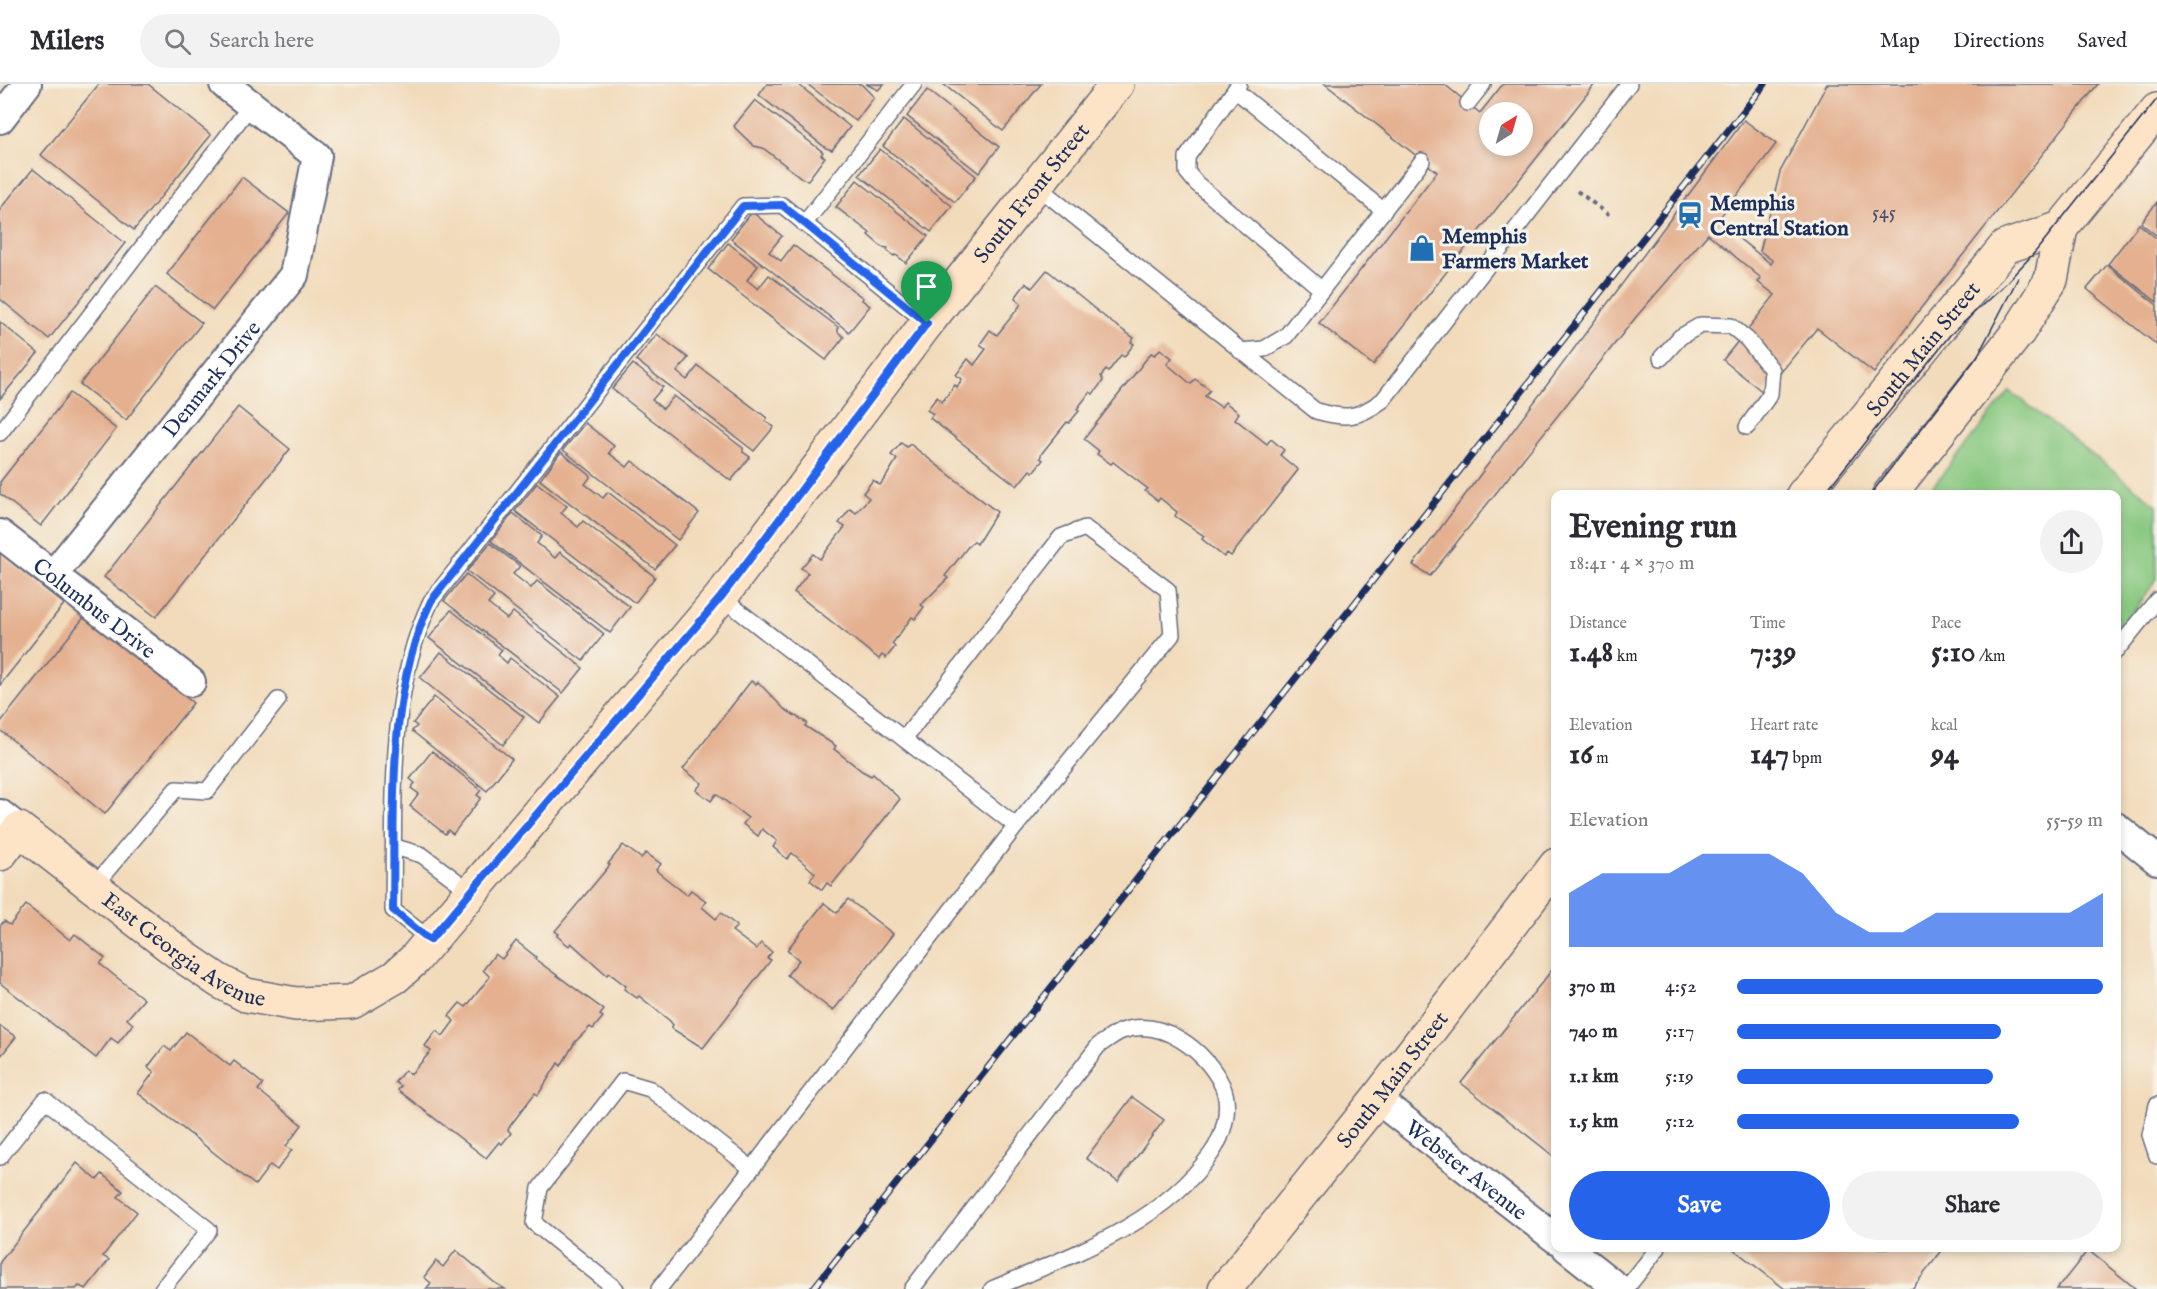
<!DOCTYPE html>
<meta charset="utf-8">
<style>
body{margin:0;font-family:"IM FELL English",serif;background:#f2f2f3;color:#2b2b33;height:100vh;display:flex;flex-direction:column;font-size:22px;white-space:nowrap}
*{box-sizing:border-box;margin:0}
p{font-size:20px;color:#7c7c81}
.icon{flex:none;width:33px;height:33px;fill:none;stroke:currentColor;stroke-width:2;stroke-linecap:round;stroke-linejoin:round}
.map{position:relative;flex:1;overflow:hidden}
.details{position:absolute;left:1551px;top:406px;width:570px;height:762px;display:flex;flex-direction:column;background:#fff;border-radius:12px;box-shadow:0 3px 9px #0003}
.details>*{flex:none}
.needle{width:39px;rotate:37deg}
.tools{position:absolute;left:1479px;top:18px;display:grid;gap:12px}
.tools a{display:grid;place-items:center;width:54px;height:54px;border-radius:50%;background:#fff;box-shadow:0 3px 9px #0003;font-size:30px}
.pin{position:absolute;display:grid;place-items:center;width:51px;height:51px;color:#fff;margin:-62px -26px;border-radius:50% 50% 50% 0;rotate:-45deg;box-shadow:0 0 6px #0007}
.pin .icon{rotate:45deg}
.round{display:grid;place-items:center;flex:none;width:63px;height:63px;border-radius:32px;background:#f2f2f3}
.summary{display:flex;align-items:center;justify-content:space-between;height:102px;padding:0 18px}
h1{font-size:33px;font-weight:700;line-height:45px}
.stats{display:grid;grid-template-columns:repeat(3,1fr);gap:9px;height:102px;padding:6px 18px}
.stats div{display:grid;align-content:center}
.stats b{font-size:30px;font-weight:700}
.stats small{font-size:16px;font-weight:400}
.stats p{font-size:16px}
.chart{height:168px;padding:12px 18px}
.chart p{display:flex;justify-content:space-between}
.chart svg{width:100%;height:108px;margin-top:6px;fill:#2563eb;opacity:.7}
.button{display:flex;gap:12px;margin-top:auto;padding:12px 18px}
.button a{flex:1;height:69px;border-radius:36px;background:#2563eb;color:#fff;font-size:24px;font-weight:700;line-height:69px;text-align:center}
.button a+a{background:#f2f2f3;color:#2b2b33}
ul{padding:0 18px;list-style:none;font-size:20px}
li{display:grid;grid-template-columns:96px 72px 1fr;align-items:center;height:45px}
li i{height:15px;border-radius:8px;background:#2563eb}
header{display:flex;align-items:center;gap:36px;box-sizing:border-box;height:84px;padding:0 30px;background:#fff;border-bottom:2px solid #e1e1e2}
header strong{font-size:28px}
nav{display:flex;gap:33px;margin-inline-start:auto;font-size:21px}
.search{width:420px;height:54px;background:#f2f2f3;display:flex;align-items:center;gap:15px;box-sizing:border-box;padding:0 21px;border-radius:33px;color:#7c7c81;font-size:22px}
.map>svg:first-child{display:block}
.green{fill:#87c77f;stroke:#517b6e;stroke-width:1.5}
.building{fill:#e4b090;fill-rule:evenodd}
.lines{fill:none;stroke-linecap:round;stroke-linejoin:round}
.service-casing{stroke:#666b7f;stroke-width:18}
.minor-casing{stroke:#666b7f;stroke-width:32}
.secondary-casing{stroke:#666b7f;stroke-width:36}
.path{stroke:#666b7f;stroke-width:4;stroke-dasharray:4.5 4.5;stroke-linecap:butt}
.service{stroke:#fff;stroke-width:15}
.minor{stroke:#fff;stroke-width:28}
.secondary{stroke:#fee4c6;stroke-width:33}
.tram{stroke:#1b2f5e;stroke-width:1.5}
.rail-casing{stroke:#1b2f5e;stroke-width:7}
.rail{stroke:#f7f3e8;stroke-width:4.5;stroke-dasharray:14;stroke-linecap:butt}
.route-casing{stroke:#fff;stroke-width:12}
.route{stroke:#2563eb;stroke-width:8}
.labels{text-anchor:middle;stroke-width:6;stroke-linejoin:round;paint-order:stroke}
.number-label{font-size:20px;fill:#4d4f6a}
.street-label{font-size:22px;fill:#1b2f5e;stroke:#f7f3e8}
.poi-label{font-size:22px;font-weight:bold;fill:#1b2f5e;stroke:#f7f3e8;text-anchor:start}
</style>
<header>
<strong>Milers</strong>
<div class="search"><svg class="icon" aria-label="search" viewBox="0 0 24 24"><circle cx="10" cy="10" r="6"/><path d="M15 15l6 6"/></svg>Search here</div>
<nav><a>Map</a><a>Directions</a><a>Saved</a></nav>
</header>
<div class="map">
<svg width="2157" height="1205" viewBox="0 0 2157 1205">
<rect width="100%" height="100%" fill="#f7f3e8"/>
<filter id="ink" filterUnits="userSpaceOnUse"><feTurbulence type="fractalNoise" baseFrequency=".0167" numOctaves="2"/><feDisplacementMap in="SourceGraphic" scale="12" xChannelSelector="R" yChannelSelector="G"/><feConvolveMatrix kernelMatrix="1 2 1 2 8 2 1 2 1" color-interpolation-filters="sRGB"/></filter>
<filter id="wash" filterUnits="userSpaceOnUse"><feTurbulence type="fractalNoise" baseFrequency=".008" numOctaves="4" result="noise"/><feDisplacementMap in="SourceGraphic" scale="24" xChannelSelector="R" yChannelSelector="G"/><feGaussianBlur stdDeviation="1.35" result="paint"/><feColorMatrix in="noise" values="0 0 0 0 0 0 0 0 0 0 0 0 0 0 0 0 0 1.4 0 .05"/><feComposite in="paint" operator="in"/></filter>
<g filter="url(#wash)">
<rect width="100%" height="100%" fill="#f2dbbb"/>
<path class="green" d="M2010 307 2157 421V495L2117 552 2116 411H1931L1928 408Z"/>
<g id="blocks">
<g class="building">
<path d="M99 0H148L211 51 134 146 41 71Z"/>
<path d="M767 0H798L850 43 832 66 826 64 759 11Z"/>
<path d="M807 0H861L874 13 856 37Z"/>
<path d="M866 0H884L878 6Z"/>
<path d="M943 0H1041L1003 47Z"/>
<path d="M1325 0H1444L1480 29 1503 0H1595L1373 281 1319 239 1437 88ZM1490 28H1522V62H1490Z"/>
<path d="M1827 0H2098L1917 229 1874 289 1817 244 1764 309 1723 276 1775 211 1758 198 1761 194 1708 150 1636 233 1430 492 1413 481 1744 36 1776 60 1717 137 1771 180 1773 177 1760 167 1780 88Z"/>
<path d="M927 6 999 63 979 89 907 32Z"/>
<path d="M755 16 823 68 821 71 825 73 808 96 803 95 763 64 754 62 736 45 734 42Z"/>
<path d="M904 35 976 92 955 118 883 62Z"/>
<path d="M880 65 952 122 931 148 859 91Z"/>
<path d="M33 85 125 159 49 255 0 215V125Z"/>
<path d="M242 93 289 129 213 226 167 190Z"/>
<path d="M857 96 928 152 906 179 896 171 894 172 887 166 888 164 882 163 868 151 870 149 836 123Z"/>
<path d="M2157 118V152L2141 139Z"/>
<path d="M752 128 782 152 769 168 781 177 793 161 863 214 862 216 870 222 849 248 731 155Z"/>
<path d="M2139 140 2157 155V218L2108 180Z"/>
<path d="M728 159 758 182 747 196 758 205 769 191 838 243V248L844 253 826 276 708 185Z"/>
<path d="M2107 181 2157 221V261L2087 205Z"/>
<path d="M1047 186 1111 238 1134 254 1131 258 1134 260 1124 273 1121 271 1108 288 1106 286 1101 292 1103 297 1093 310 1090 308 1077 325 1079 327 1069 339 1067 338 1042 369 1040 374 1043 376 1033 388 1030 386 1017 402 930 334 933 330 927 326 937 313 942 318 955 301 957 303 962 295 956 291 968 275 974 281 986 265 980 260 990 246 997 251 1019 223 1021 219 1015 214 1026 199 1032 204Z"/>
<path d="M155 203 202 239 126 336 80 300Z"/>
<path d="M0 238 38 269 0 315Z"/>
<path d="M657 250 688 274 677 288 687 296 698 282 767 334 765 337 774 343 754 367 636 276Z"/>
<path d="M1160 265 1172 274 1167 280 1191 300 1195 295 1210 306 1205 312 1221 323 1225 318 1239 329 1235 335 1267 360 1271 355 1284 366 1280 371 1298 386 1231 472 1227 469 1224 473 1202 455 1204 452 1175 432 1177 428 1160 414 1158 417 1145 407 1148 405 1113 378 1111 380 1097 370 1099 367 1084 355 1151 269 1155 271Z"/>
<path d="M633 280 663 303 652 316 663 325 674 312 743 364V368L750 373 731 397 612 305Z"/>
<path d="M70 309 116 345 41 442 0 410V398Z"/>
<path d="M238 323 290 365 156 533 104 493Z"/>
<path d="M585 339 614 362 609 369 627 383 632 377 699 429 678 456 563 366Z"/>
<path d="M901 359 907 363 910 360 997 428 977 460 974 457 970 460 945 492 948 494 921 521 924 523 915 535 912 533 892 560 895 563 886 574 882 571 879 575 794 508 808 489 801 484 813 470 820 475 845 443 839 439 850 425 856 429 869 414 863 409 873 396 880 401 886 393 897 375 891 371Z"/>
<path d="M561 368 591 392 585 400 603 414 608 408 675 461 655 485 540 396Z"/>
<path d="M537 399 567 422 561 429 578 443 583 437 655 493 635 519 515 427Z"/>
<path d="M513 429 542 452 537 459 555 474 560 468 630 523 610 549 491 457Z"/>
<path d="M490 459 520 482 513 490 531 504 537 497 604 550 583 577 467 487Z"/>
<path d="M0 469 64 520 0 601Z"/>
<path d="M466 490 494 513 488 520 507 535 513 528 583 584 563 609 444 517Z"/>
<path d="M451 526 502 566 498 571 507 579 510 574 560 613 539 639 429 554Z"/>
<path d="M85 532 193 619 105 730 0 646V639Z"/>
<path d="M441 568 524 633 503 661 420 594Z"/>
<path d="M751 597 756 600 758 598 784 625 807 639 805 642 836 662 834 665 862 687 871 692 873 690 900 715 831 802 827 799 822 806 810 796 815 789 798 774 792 769 787 775 773 763 777 757 762 745 758 752 743 740 748 734 716 710 711 717 696 706 702 699 683 685Z"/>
<path d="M434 613 512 675 487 707 412 647 417 642 413 639Z"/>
<path d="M432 667 481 706 477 711 481 714 453 750 448 746 445 750 410 722 419 710 411 704 415 699 410 695Z"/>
<path d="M623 761 641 774 646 769 661 780 656 786 659 789 687 811 691 806 706 817 702 823 716 835 721 829 737 842 732 847 756 865 761 859 772 868 767 874 771 876 703 964 671 944 673 941 670 937 639 912 637 914 624 905 626 902 609 889 607 891 571 859 569 862 557 852 559 850 555 847 610 781 608 780Z"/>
<path d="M848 815 893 850 833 927 787 891 799 876 787 866 824 819 837 829Z"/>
<path d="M26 821 70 856 75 850 105 874 100 880 144 915 127 935 133 940 118 959 111 954 96 974 0 899V842L4 837 10 841Z"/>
<path d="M516 857 536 873 535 875 604 926 600 931 603 933 593 945 590 943 575 958 561 982 558 979 538 1011 535 1009 510 1042 508 1046 511 1049 502 1060 499 1058 486 1074 398 1006 401 1002 395 998 405 986 411 990 425 974 431 967 425 962 436 947 443 952 454 937 449 932 460 919 466 923 489 894V892L483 886 495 870 502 875Z"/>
<path d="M1556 881V1074L1461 999Z"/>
<path d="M0 942 16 953 0 973Z"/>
<path d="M186 948 230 982 234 977 263 1000 258 1006 302 1041 286 1062 292 1066 277 1086 270 1081 255 1101 138 1009 154 988 148 983 164 962 171 967Z"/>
<path d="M1132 1013 1164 1036 1118 1098 1086 1074Z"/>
<path d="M77 1079 97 1096 102 1090 123 1107 118 1113 137 1128 103 1172 109 1176 86 1205 79 1202 76 1205H0V1178Z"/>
<path d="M1732 1164H1944L1912 1205H1785Z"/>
<path d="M456 1166 495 1199 505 1205H426L431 1199 424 1193 436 1177 443 1183Z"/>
<path d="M2088 1166 2136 1205H2057Z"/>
</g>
</g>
</g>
<g filter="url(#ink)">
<use href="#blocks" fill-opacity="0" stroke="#666b7f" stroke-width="1.5"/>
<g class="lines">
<defs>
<g id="service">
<path d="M1239 0 1187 73V88L1196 99 1322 206"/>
<path d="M1235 6 1384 127"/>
<path d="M1468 19 1483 0"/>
<path d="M1037 102 1316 327C1346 335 1357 335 1383 316L1629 0"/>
<path d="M804 140 914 0"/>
<path d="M1240 267 1264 265 1286 252 1422 77"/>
<path d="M1661 274 1680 253 1701 241 1731 242 1747 255 1772 286 1770 310 1747 343"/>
<path d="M0 349 251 21"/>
<path d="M2116 567 2157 516"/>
<path d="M904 655 1061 453 1085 444 1168 506 1172 551 1016 742"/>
<path d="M395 763 422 771 470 807"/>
<path d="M93 803 176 705 207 707 278 616"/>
<path d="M430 856 393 826C395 724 386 611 431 517L743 122 782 121 927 239"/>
<path d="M2157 1021 2150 1051 2157 1072"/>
<path d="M0 1073 45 1016 209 1146 162 1205"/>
<path d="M616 1205 534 1139 540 1104 623 997 650 1005 751 1084"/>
<path d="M659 1205 1016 742 721 513"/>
<path d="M912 1205 1099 961C1106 957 1114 950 1122 947 1162 933 1206 967 1222 1001 1232 1022 1224 1052 1211 1070 1160 1142 1069 1172 992 1205"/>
<path d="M1626 1205 1658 1164"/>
</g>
<g id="minor">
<path d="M0 35 27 0"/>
<path id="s1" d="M0 450 191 598"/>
<path id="s2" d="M53 491 294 191 317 72 224 0"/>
<path d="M0 730 19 745"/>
<path d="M2116 743 2157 776"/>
<path id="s3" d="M1377 1015 1556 1155"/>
<path d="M1567 1164 1619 1205"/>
</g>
<g id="secondary">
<path id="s4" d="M1803 411 2005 163 2061 144"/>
<path d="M1889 411 2019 247 2051 196 2061 144 2157 26"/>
<path id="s5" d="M0 770 19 745 184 873 219 897 246 911 296 920 352 918 395 893 414 876 721 513 927 239 1117 0"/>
<path id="s6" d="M1225 1205 1377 1015 1556 781"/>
</g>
</defs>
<use href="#service" class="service-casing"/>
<use href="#minor" class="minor-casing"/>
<use href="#secondary" class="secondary-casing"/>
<path class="path" d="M1577 107 1609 131"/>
<use href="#service" class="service"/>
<use href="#minor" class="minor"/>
<use href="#secondary" class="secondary"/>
<g class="tram">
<path d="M1823 411 1950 251 2004 201 2036 167 2157 15"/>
<path d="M1870 411 1977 273 2018 194"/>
</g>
<defs>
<path id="rail" d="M813 1205 1765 0"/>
</defs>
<use href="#rail" class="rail-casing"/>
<use href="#rail" class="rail"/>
</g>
</g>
<g class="lines" filter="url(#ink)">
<defs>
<path id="route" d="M782 121 927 239 721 513 430 856 393 826C395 724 386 611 431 517L743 122Z"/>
</defs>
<use href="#route" class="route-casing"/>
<use href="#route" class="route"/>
</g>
<defs>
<symbol id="station-bare" viewBox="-9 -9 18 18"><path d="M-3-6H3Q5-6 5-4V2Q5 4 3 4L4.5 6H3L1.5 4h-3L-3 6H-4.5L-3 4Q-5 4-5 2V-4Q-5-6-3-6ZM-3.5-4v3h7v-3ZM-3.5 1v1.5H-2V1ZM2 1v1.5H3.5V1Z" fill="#1f6fb2" stroke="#f7f3e8" stroke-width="2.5" paint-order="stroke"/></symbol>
<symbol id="shop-bare" viewBox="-9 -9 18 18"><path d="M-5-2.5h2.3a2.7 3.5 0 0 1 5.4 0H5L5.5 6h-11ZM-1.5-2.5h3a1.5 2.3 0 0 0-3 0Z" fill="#1f6fb2" stroke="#f7f3e8" stroke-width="2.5" paint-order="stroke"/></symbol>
</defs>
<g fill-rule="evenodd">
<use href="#station-bare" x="1671" y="112" width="38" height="38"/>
<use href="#shop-bare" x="1403" y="145" width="38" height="38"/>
</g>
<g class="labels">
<g class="number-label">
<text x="1884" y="134">545</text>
</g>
<g class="street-label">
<text dy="8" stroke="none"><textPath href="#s5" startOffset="1480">South Front Street</textPath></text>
<text dy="8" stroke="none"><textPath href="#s4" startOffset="189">South Main Street</textPath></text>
<text dy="8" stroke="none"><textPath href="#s2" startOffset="252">Denmark Drive</textPath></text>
<text dy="8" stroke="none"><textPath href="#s1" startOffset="120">Columbus Drive</textPath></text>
<text dy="8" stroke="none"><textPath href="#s5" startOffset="237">East Georgia Avenue</textPath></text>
<text dy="8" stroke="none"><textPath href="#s6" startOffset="268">South Main Street</textPath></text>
<text dy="8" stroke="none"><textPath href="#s3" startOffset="114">Webster Avenue</textPath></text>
</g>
<g class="poi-label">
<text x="1710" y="126">Memphis<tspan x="1710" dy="25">Central Station</tspan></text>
<text x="1442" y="159">Memphis<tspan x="1442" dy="25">Farmers Market</tspan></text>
</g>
</g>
</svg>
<div class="tools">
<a><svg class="needle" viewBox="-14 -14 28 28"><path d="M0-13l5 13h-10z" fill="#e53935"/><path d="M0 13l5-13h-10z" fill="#7c7c81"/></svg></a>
</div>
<div class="pin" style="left:927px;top:239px;background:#1e9e55"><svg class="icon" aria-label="arrive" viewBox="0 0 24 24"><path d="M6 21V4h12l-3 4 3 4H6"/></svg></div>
<section class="details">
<div class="summary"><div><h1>Evening run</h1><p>18:41 · 4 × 370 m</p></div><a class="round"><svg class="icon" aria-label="share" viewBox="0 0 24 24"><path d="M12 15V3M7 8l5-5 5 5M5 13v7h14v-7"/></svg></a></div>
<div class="stats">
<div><p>Distance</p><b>1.48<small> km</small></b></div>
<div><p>Time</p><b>7:39</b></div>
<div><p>Pace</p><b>5:10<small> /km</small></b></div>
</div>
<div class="stats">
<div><p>Elevation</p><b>16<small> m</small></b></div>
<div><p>Heart rate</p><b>147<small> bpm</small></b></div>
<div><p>kcal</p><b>94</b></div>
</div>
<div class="chart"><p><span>Elevation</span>55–59 m</p>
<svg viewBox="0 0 160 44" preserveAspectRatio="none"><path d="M0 44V22L10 14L20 14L30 14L40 6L50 6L60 6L70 14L80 30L90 38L100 38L110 30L120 30L130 30L140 30L150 30L160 22V44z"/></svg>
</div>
<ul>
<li><b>370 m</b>4:52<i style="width:100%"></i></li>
<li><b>740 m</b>5:17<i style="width:72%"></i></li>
<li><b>1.1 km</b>5:19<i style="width:70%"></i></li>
<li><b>1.5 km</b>5:12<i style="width:77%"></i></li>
</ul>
<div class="button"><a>Save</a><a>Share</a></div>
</section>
</div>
